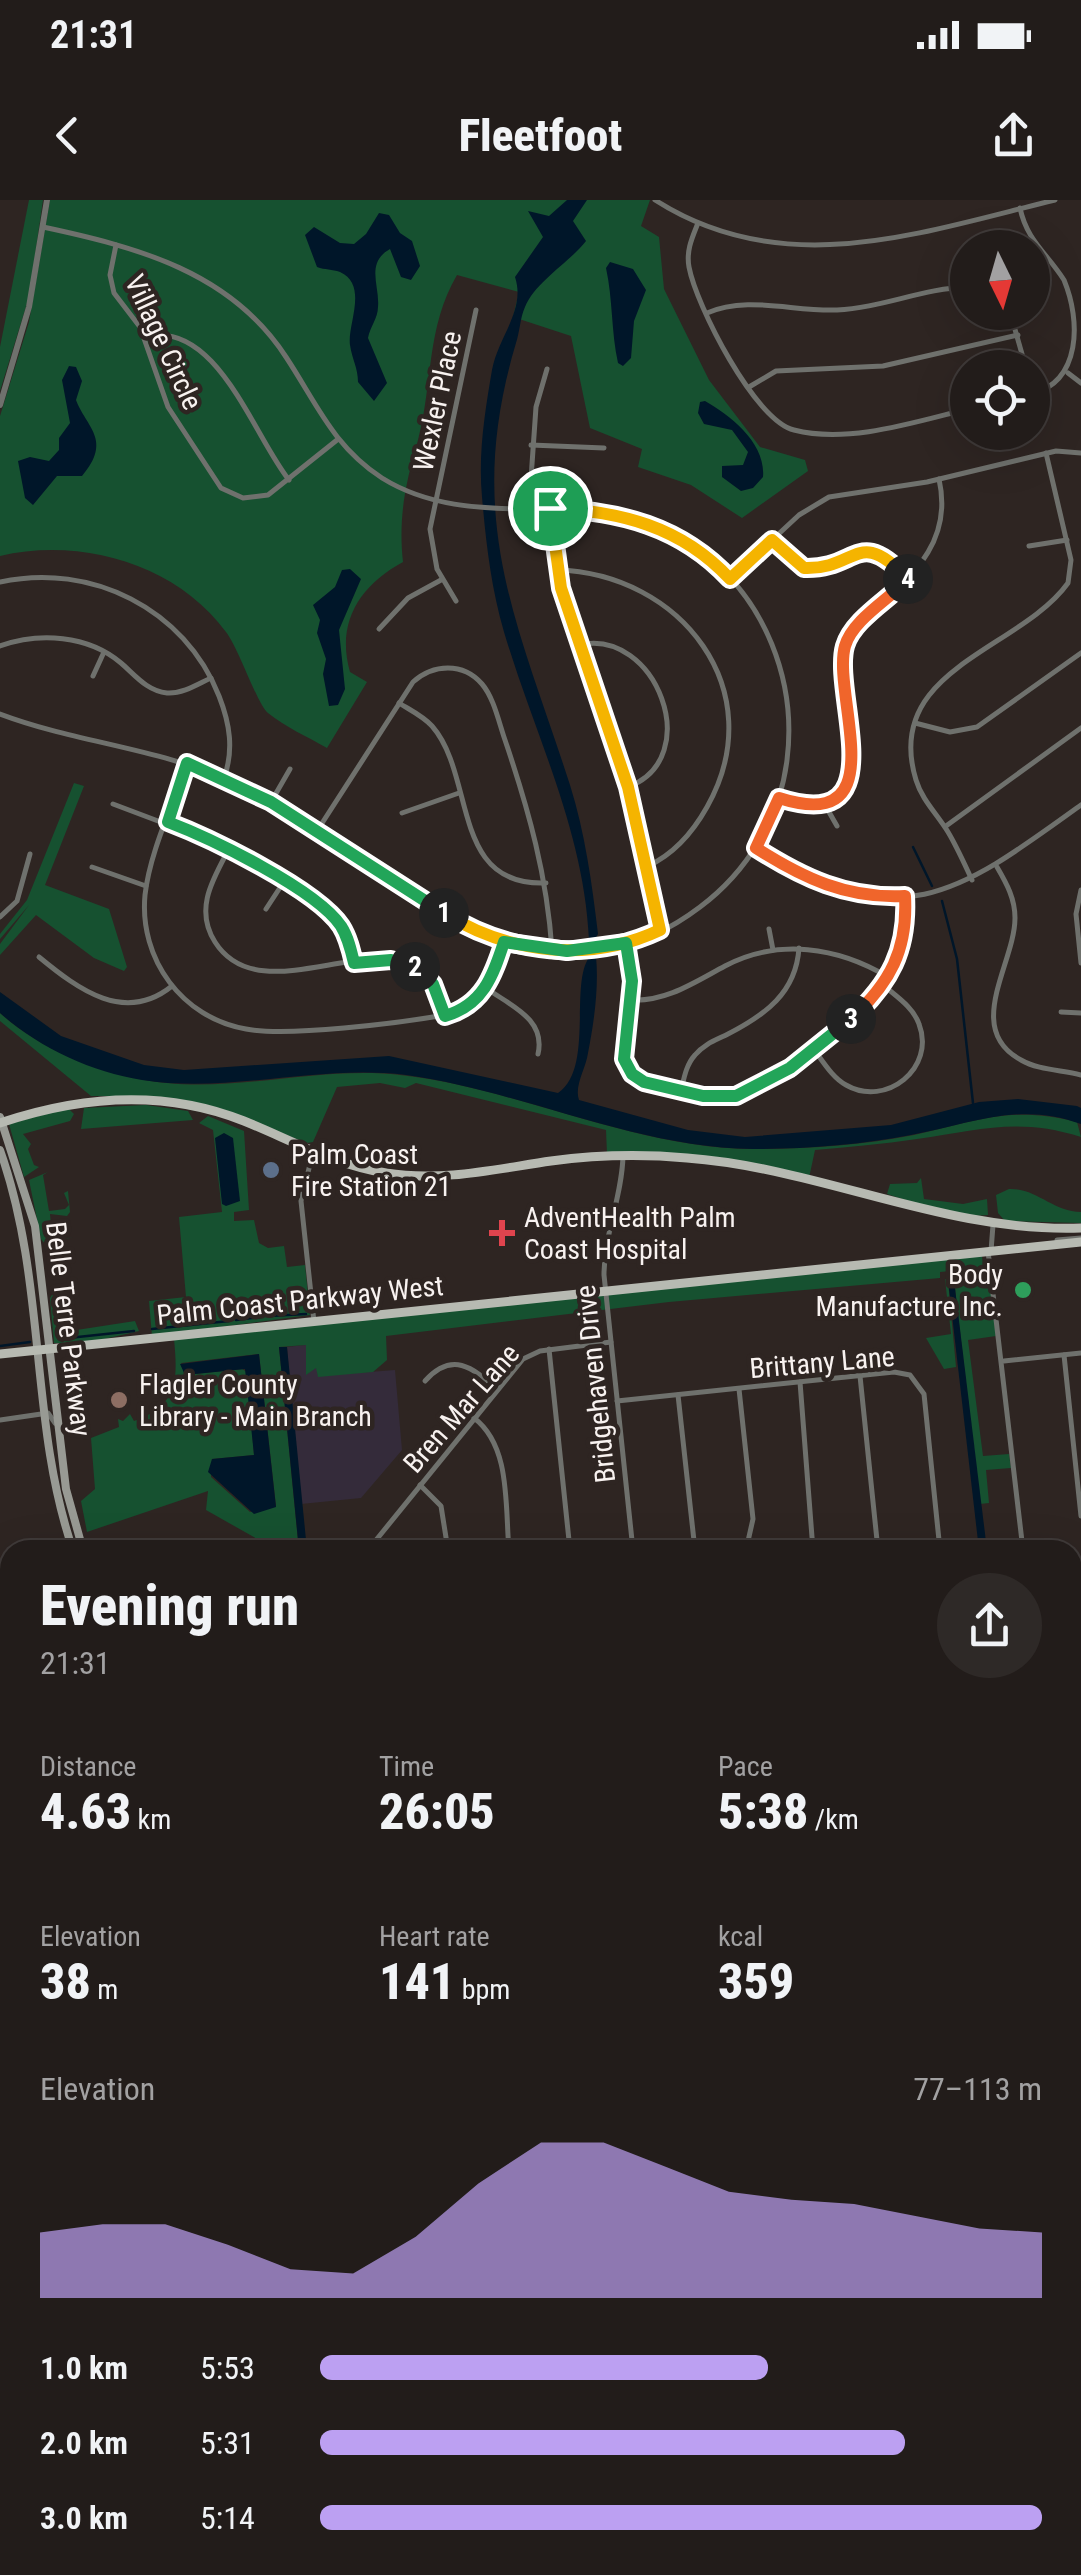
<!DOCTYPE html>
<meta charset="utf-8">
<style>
body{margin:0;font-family:"Roboto Condensed",sans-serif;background:#2e2927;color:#f1f3f6;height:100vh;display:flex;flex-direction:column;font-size:38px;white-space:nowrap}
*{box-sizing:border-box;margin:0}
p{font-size:32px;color:#a2a1a2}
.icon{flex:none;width:55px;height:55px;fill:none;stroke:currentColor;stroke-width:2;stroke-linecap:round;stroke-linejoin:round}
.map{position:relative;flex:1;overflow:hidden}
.sheet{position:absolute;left:0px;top:1340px;width:1082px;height:1035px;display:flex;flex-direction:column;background:#221c1a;border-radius:30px 30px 0 0;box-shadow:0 10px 40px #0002,0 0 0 2px #3f3a39}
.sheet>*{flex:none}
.needle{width:65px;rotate:175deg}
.buttons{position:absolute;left:950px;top:30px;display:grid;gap:20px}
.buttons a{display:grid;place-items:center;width:100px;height:100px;border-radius:50%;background:#221c1a;box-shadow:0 10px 40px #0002,0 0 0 2px #3f3a39;font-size:50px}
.pin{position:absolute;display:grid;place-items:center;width:85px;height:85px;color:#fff;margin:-42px;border:5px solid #fff;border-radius:50%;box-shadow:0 2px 10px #0007}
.km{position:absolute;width:50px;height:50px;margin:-25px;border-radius:50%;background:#222;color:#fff;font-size:28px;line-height:50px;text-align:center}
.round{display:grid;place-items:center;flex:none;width:105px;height:105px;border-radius:52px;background:#2e2927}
.overview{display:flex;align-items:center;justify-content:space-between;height:170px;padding:0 40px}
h1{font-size:55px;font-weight:800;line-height:75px}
.metrics{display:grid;grid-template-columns:repeat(3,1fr);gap:15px;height:170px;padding:10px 40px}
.metrics div{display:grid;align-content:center}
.metrics b{font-size:50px;font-weight:800}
.metrics small{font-size:28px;font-weight:400}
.metrics p{font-size:28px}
.chart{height:280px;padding:20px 40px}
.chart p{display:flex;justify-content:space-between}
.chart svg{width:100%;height:180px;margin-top:10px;fill:#bca0f2;opacity:.7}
ul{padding:0 40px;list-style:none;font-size:32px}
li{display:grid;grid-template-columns:160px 120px 1fr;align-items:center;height:75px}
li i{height:25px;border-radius:12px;background:#bca0f2}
.status{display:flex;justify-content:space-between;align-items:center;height:70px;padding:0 50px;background:#221c1a;direction:ltr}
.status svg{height:28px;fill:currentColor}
header{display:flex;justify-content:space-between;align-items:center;height:130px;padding:0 40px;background:#221c1a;font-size:45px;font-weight:800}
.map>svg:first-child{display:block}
.industrial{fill:#342b3a}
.green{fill:#165130;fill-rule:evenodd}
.water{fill:#001629}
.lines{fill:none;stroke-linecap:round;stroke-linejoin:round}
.stream{stroke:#001629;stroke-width:2.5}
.minor{stroke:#6f716d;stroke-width:5}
.tertiary{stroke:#6f716d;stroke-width:6}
.secondary{stroke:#989a94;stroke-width:8}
.primary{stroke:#b7bab2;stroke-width:9}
.split-1-casing{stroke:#fff;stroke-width:20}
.split-2-casing{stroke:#fff;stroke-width:20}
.split-3-casing{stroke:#fff;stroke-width:20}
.split-4-casing{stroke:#fff;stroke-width:20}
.split-5-casing{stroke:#fff;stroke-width:20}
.split-1{stroke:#f5b400;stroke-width:12}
.split-2{stroke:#22a559;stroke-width:12}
.split-3{stroke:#22a559;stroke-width:12}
.split-4{stroke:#f0652b;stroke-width:12}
.split-5{stroke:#f5b400;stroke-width:12}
.service-dot{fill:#5c6f8a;stroke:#2e2522;stroke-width:4}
.health-dot{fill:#e0444e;stroke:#2e2522;stroke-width:4}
.leisure-dot{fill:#2e9e5b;stroke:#2e2522;stroke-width:4}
.education-dot{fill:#8d6e63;stroke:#2e2522;stroke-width:4}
.labels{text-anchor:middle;stroke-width:9;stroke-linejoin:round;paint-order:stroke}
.street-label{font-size:28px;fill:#f8f2f0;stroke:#2e2522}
.poi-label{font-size:28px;fill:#f8f2f0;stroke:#2e2522;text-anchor:start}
</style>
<div class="status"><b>21:31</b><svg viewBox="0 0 49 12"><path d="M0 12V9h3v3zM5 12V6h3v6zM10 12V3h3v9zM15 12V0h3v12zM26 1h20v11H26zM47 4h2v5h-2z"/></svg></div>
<header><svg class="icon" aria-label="back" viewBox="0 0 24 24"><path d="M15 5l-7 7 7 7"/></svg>Fleetfoot<svg class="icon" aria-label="share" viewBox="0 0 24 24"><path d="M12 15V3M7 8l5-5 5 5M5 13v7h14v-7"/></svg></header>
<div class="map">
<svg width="1081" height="2375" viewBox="0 0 1081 2375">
<rect width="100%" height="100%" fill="#2e2522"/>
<path class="industrial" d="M314 1144 318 1176 395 1170 402 1250 361 1298 301 1304 287 1147Z"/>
<g class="green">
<path d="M29 0H43L29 97 0 191V147Z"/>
<path d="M50 0H650L641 26 659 37 664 89 709 180 760 247 805 260 808 271 742 318 691 285 638 267 642 249 590 228 571 136 513 117 519 92 457 75C426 128 433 183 418 240 406 282 398 316 403 362 359 386 336 423 350 472L367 482 327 548C308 537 285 527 268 513 257 504 240 451 226 432 176 364 81 337 0 356V216L29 122Z"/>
<path d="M74 583 84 586 45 685 109 709 127 767 124 771 94 758 36 715 0 755V744L29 705 0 739V734L27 700Z"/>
<path d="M0 813C38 847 86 867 135 878 222 898 312 865 400 875 519 888 634 949 755 949 807 949 864 945 914 935 977 921 1012 905 1077 922L1081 937C1019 917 979 930 917 939 883 944 849 947 815 950L809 978 767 967 607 954 606 930 416 883 405 888 380 883 337 887 313 942 307 943 253 922 121 896H91L0 821Z"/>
<path d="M146 905 188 911 193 920 81 929 84 908Z"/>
<path d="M68 908 74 914 70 921 23 934 31 944 28 949 34 965 39 967 24 977 9 924Z"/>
<path d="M208 916 244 931 249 1010 234 1012V1021L254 1020 259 1043 268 1048 284 1046 287 1067 305 1065 310 1115 152 1136 149 1101 186 1097 179 1017 222 1012 213 930 199 923Z"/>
<path d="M48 972 43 975 49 1011 65 1009 69 1005 64 993 68 991 70 1012 67 1016 50 1014 52 1036 56 1039 63 1030 66 1039 73 1037 45 1044 41 1039 29 980Z"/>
<path d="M921 978 924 999 963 1004 987 999 988 1015 958 1017 887 994 890 984 917 983Z"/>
<path d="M1009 989C1037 988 1053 1012 1081 1012V1023L1005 1021 998 1013 996 995Z"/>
<path d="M982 1056 983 1068 940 1072V1078L669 1102 386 1136 387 1160 373 1172 318 1177 316 1168 306 1175V1145L279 1147 298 1341 266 1344 206 1310 208 1291 87 1332 81 1301 95 1289 91 1238 119 1227 118 1219 123 1221 130 1214 134 1221C178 1205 178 1181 174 1139ZM259 1154 276 1306 250 1312 211 1277 212 1259 254 1255 247 1172 242 1169 185 1175 181 1163Z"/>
<path d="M989 1075 996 1136 968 1140 983 1256 1009 1254 1011 1268 986 1270 989 1303 980 1304 954 1080 948 1081 956 1167 944 1169 926 1138 951 1134 945 1079Z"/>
<path d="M64 1091 60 1096 63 1126 70 1131 135 1121 139 1131 87 1143H54L50 1098 54 1092Z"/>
</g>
<g class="water">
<path d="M567 0H587L573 21 586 41C570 62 536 81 525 107 520 118 520 131 516 143 463 320 517 421 570 585 585 633 592 683 598 734L594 741 589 740C584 630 535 536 504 432 491 387 486 343 482 297 478 254 485 211 492 170 498 137 526 110 515 77L543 37 528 11 549 16Z"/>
<path d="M379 13 389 15 400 33 412 41 420 66 411 80 401 77 390 49C365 63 380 86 378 107 378 118 370 127 368 138L387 183 374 201 358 182C358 168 352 159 350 145 347 125 369 85 340 72 332 69 325 70 317 67L305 35 314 27 340 43 354 44 366 34Z"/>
<path d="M610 62 633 69 646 90 634 121 631 158 623 166 618 163C611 131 613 100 606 68Z"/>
<path d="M69 166 76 167 82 181 76 200C86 227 113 240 82 276H57L33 305 25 298 18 261 30 257 49 261 59 250V238L70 223 62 180Z"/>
<path d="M705 201C730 215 766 243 763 277L753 288 741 291 722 277V266L743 265 748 252 732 230 704 224 698 213 700 202Z"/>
<path d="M350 369 361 379 339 430 345 489 338 505 329 506 323 474 326 459 317 433 320 420 313 405 335 387 342 370Z"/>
<path d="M591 755 596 756C599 788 594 822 588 853 586 868 574 886 579 900L688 930 745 937 891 925 979 902 1018 899 1077 906 1081 908V924C1019 901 972 924 911 935 860 945 805 949 753 949 635 948 522 891 406 875 318 864 230 894 142 880 91 872 38 847 0 813V792L61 836 144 865 184 870 389 856 558 893C595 868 568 780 591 755Z"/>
<path d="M224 933 233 938 240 1001 226 1006 222 1004 215 938Z"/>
<path d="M948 1080H954L987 1350H979Z"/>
<path d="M279 1147H287L307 1350H299Z"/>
<path d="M259 1154 276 1307 254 1314 208 1272 212 1259 254 1255 245 1169 185 1175 180 1164Z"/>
</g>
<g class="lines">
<g class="stream">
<path d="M913 647 932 686"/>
<path d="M942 701 957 759 973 903"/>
<path d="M269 1116 306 1114"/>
<path d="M236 1120 261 1117"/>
<path d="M152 1129 229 1121"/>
<path d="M59 1139 134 1131"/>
<path d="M0 1146 30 1142"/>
<path d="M1072 1395 1081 1396"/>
<path d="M1072 1921 1074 1919"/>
<path d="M6 2098 10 2099"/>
<path d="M735 2365 739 2375"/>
</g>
<g class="minor">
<path d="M655 0C783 82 919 33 1055 0"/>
<path d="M1020 8C1027 41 1047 53 1064 80 1081 121 1081 181 1032 194"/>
<path d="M698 23C692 38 686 51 689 67 696 105 755 221 794 230 848 244 915 222 968 209"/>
<path d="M116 45 110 75 114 93 140 127 168 207 221 288 243 298 268 295 337 240"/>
<path d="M1010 112 1026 168"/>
<path d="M707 113C747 95 794 112 837 110 881 108 924 88 968 87"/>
<path d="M144 137C216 118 253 235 289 280"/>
<path d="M1068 173 1081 183"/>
<path d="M749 187 776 171 883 166 1018 135"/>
<path d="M531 245 604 248"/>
<path d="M529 307 536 207 547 169"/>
<path d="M549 308 561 388 628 587 661 731"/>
<path d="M772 340C824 397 823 348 875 352L908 380"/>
<path d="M1029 346 1067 340"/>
<path d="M557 370C680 373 773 490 707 607 693 632 674 654 648 666"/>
<path d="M730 379 799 315 829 297 927 282 1056 251 1081 253"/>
<path d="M0 382C91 362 185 409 219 496 230 524 234 550 224 578"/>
<path d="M456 401 437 369 430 329 476 110"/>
<path d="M379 429 408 398 441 380"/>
<path d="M579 445C656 427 706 558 628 587"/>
<path d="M0 446C39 432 88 435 121 463 135 475 147 491 167 493 183 494 198 484 211 478"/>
<path d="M93 476 104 452"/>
<path d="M399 503C410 510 423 516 432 526 476 576 450 687 546 683"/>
<path d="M0 514C77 543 160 548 235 583 380 652 530 836 700 707 747 672 780 618 787 560 797 481 765 399 701 352 597 277 480 339 382 278 333 246 317 204 286 157 231 72 137 47 43 27"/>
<path d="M915 523 950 532 977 527 1081 453"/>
<path d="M187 563C173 605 150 651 145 695 139 759 182 818 246 829 288 837 399 823 445 815 483 805 493 776 504 741"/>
<path d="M779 598C801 605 825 615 841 592 870 552 832 478 847 442 852 430 863 422 872 413 914 374 953 341 939 279"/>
<path d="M271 602 290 569"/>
<path d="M113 604 219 644 323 708 342 728 353 763"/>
<path d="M825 605 837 626"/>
<path d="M402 613 459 593"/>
<path d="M946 626 1081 528"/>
<path d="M317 631 413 482C433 464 463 462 482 484 494 498 499 523 505 540 529 611 547 676 552 750"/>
<path d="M756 647C899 739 958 694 1081 605"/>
<path d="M229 649C213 679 194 709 215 742 255 805 349 744 405 763 430 771 438 792 445 815"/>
<path d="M92 667 146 686"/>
<path d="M997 667C1007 684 1015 699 1015 718 1015 763 963 829 1021 860 1038 870 1062 870 1081 875"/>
<path d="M972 680C964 663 957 647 948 632 937 614 922 600 916 580 882 469 1020 450 1068 383L1071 360 1046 253"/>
<path d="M1081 690 1076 714 1081 763"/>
<path d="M266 709 283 683"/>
<path d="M0 717 17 701 30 654"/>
<path d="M769 729 773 750"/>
<path d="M626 744 632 781 624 856 630 872 649 883 703 896 731 897 762 885 815 851 883 785 903 746 905 697"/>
<path d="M39 757C79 790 125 824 172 786"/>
<path d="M486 788C511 806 546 819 538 854"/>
<path d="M631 800C666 802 695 782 725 766 778 738 838 747 888 777"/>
<path d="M1061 812 1081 813"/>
<path d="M815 851C824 863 833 878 846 885 886 908 936 868 919 824 913 807 897 797 883 785"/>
<path d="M681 891C684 878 686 865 695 855 704 844 716 840 728 834 765 815 796 793 799 748"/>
<path d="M313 952 301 1001 314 1122"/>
<path d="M623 956C622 997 604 1034 604 1075L633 1350"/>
<path d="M1057 1040 1081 1038"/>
<path d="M988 1051 1023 1350"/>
<path d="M991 1051 993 1025"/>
<path d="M549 1149 570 1350"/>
<path d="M1064 1155 1081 1316"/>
<path d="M1004 1161 1081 1153"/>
<path d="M860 1176 878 1350"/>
<path d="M425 1181C452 1151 472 1167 497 1189"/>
<path d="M800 1182 813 1350"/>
<path d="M739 1189 753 1319 746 1350"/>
<path d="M678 1195 695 1350"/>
<path d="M617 1201 894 1172 910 1175 924 1194 940 1350"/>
<path d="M474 1218C511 1246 505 1306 509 1350"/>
<path d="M0 1220 48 1213 55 1223"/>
<path d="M420 1285 441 1306 448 1350"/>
<path d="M147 1350 185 1341 216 1350"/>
<path d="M368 1350 523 1159 540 1151 611 1142"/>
<path d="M0 1422 10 1425"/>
<path d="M1072 1435 1081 1420"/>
<path d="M0 1490 10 1499"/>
<path d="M1072 1561 1081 1546"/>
<path d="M1072 1607 1081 1612"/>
<path d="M0 1639 3 1684"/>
<path d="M1072 1688 1077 1679"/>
<path d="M1072 1813 1081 1798"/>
<path d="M0 1842 10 1814"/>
<path d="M0 1881 10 1886"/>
<path d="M0 2020 10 1992"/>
<path d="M0 2147 10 2139"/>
<path d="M0 2221 10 2214"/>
<path d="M0 2295 10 2288"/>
<path d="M351 2365 378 2375"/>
<path d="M608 2365 614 2375"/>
<path d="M993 2365 1001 2375"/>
<path d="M0 2369 10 2362"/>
<path d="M177 2375H204"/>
<path d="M431 2375 435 2365"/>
<path d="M635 2375 657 2365"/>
<path d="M781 2375 795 2365"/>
<path d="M877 2375 889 2365"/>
<path d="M970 2375 982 2365"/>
</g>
<g class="tertiary">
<path d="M0 205 29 107 47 0"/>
<path d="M1072 1900 1081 1885"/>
</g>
<g class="secondary">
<path d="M0 917 35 1026 66 1289 83 1350"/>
<path d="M0 950C47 1082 29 1223 73 1350"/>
<path d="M1048 2365 1057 2375"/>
<path d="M1060 2365 1069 2375"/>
</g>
<g class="primary">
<path d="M0 923C80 896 164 889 244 921 291 940 335 965 386 973 442 982 496 969 551 961 596 955 642 954 687 958 822 968 944 1033 1081 1028"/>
<path d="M0 1154 1081 1042"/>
</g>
</g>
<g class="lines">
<defs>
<path id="split-1" d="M444 713C509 754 590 763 660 730L628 587 561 388 550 308"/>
<path id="split-2" d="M415 767 391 760 354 763C351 750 348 737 341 726 316 689 210 638 168 622L187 563 271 602 444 713"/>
<path id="split-3" d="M415 767 433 784 445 816C483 805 493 776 504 742L567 751 626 743 632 781 624 859 632 874 644 882 703 896H736L790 868 851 819"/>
<path id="split-4" d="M851 819C890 783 908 750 905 696 847 699 803 678 756 648L779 598C898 636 831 495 845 446 853 419 890 399 908 379"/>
<path id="split-5" d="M550 308C619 311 681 326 730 379L772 340 804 368C858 370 857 325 908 379"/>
</defs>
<use href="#split-1" class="split-1-casing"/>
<use href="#split-2" class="split-2-casing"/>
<use href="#split-3" class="split-3-casing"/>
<use href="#split-4" class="split-4-casing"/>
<use href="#split-5" class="split-5-casing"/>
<use href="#split-1" class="split-1"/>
<use href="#split-2" class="split-2"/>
<use href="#split-3" class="split-3"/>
<use href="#split-4" class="split-4"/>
<use href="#split-5" class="split-5"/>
</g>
<circle class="service-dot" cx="271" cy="970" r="10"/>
<path class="health-dot" d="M497 1018h10v10h10v10h-10v10h-10v-10h-10v-10h10z"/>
<circle class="leisure-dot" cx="1023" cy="1090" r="10"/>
<circle class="education-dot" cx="119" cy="1200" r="10"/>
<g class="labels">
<g class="street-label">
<text transform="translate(164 142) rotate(65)" y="10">Village Circle</text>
<text transform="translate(437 201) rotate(-78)" y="10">Wexler Place</text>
<text transform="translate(300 1100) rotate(-6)" y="10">Palm Coast Parkway West</text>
<text transform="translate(69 1129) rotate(83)" y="10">Belle Terre Parkway</text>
<text transform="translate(822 1162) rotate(-5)" y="10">Brittany Lane</text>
<text transform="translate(595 1184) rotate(-96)" y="10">Bridgehaven Drive</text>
<text transform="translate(461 1208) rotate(-49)" y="10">Bren Mar Lane</text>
</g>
<g class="poi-label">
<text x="291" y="964">Palm Coast<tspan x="291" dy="32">Fire Station 21</tspan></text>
<text x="524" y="1027">AdventHealth Palm<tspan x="524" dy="32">Coast Hospital</tspan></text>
<text x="1003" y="1084" text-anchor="end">Body<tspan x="1003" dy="32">Manufacture Inc.</tspan></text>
<text x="139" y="1194">Flagler County<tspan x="139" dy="32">Library - Main Branch</tspan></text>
</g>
</g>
</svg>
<div class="buttons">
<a><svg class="needle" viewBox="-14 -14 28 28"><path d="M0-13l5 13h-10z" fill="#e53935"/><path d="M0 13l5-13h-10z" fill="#a2a1a2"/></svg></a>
<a><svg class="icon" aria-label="locate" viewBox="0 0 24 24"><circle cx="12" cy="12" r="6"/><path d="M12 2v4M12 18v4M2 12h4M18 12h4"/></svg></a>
</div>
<div class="pin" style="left:550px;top:308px;background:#1e9e55"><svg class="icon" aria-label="arrive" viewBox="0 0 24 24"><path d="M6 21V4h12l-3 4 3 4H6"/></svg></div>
<b class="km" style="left:444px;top:713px">1</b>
<b class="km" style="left:415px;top:767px">2</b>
<b class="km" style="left:851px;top:819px">3</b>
<b class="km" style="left:908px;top:379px">4</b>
<section class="sheet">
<div class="overview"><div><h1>Evening run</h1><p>21:31</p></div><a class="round"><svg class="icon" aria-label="share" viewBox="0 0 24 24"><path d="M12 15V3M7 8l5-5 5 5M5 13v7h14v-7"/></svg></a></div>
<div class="metrics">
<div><p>Distance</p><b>4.63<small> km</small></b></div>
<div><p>Time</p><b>26:05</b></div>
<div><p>Pace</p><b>5:38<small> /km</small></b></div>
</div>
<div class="metrics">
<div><p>Elevation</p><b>38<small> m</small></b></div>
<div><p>Heart rate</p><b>141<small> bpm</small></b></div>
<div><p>kcal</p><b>359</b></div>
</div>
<div class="chart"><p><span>Elevation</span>77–113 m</p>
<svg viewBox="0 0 160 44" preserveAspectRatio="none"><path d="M0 44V28L10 26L20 26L30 31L40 37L50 38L60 29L70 16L80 6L90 6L100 12L110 18L120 20L130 21L140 24L150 27L160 28V44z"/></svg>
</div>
<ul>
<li><b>1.0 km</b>5:53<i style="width:62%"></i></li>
<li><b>2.0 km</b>5:31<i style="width:81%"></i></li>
<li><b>3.0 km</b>5:14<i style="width:100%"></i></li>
</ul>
</section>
</div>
